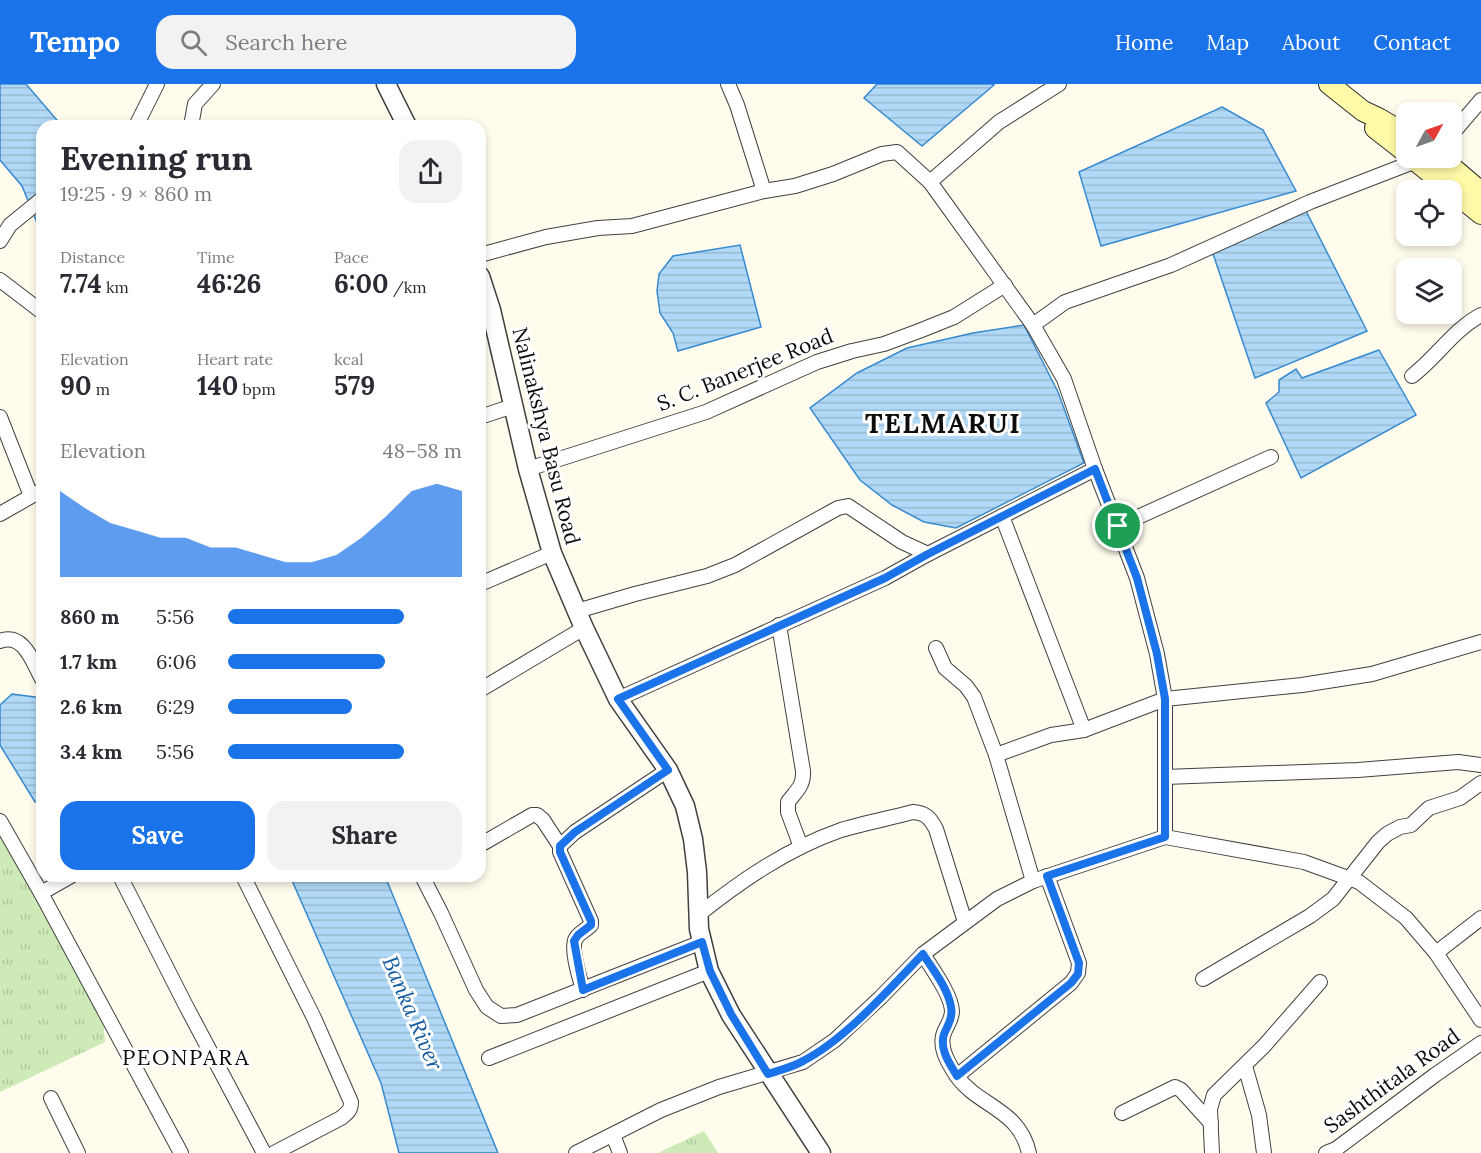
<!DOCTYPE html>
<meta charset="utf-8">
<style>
body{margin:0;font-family:Lora,serif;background:#f2f2f3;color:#2b2b33;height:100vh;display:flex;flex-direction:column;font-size:22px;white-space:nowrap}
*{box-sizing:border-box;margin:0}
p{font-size:20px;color:#7c7c81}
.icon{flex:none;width:33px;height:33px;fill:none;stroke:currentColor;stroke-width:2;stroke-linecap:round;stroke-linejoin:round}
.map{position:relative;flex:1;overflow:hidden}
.sheet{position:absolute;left:36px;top:36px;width:450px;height:762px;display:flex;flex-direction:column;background:#fff;border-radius:18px;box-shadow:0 3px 9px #0003}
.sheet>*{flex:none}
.needle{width:39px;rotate:50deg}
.tools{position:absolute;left:1396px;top:18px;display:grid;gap:12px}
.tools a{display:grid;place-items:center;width:66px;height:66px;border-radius:12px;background:#fff;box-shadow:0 3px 9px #0003;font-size:30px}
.pin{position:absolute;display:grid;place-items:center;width:51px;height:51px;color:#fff;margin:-26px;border:3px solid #fff;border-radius:50%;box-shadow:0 2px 6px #0007}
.round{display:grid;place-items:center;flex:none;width:63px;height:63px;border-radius:18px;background:#f2f2f3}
.headline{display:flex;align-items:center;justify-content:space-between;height:102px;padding:0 24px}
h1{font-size:33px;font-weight:700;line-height:45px}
.figures{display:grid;grid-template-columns:repeat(3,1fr);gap:9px;height:102px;padding:6px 24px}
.figures div{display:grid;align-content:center}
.figures b{font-size:26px;font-weight:700}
.figures small{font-size:16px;font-weight:400}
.figures p{font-size:16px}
.chart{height:168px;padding:12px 24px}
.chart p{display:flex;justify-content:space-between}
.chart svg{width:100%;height:108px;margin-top:6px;fill:#1a73e8;opacity:.7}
.action{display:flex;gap:12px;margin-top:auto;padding:12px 24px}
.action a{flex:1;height:69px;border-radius:18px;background:#1a73e8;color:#fff;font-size:24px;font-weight:700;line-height:69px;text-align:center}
.action a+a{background:#f2f2f3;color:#2b2b33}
ul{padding:0 24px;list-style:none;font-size:20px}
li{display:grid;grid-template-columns:96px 72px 1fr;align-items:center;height:45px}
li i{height:15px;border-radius:8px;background:#1a73e8}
header{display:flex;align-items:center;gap:36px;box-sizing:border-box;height:84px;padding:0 30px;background:#1a73e8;color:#fff}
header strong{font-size:28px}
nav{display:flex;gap:33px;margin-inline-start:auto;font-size:21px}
.search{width:420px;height:54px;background:#f2f2f3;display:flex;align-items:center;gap:15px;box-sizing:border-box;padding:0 21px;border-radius:18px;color:#7c7c81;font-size:22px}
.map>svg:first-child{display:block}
.park{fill:url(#park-tufts)}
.water{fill:url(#water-rules);stroke:#378acf;stroke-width:1.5}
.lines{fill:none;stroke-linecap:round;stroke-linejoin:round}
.minor-casing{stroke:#404040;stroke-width:16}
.tertiary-casing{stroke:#404040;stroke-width:21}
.secondary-casing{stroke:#2f2f2f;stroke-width:22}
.minor{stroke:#fff;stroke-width:14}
.tertiary{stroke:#fff;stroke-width:18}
.secondary{stroke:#fffaa8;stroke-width:20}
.route-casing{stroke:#fff;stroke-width:12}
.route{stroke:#1a73e8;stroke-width:8}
.labels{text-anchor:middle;stroke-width:6;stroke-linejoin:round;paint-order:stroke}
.street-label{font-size:21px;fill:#0d0d0d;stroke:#fff}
.water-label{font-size:22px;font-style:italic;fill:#155ca0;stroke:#fff}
.neighbourhood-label{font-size:22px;letter-spacing:1.5px;fill:#0d0d0d;stroke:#fff}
.district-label{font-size:27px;font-weight:bold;letter-spacing:1.5px;fill:#0d0d0d;stroke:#fff}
</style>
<header>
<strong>Tempo</strong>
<div class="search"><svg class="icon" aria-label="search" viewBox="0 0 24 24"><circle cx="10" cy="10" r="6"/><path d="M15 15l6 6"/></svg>Search here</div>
<nav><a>Home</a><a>Map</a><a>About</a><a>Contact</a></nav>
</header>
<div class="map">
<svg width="1481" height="1069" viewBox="0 0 1481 1069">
<defs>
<pattern id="park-tufts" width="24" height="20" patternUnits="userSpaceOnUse" patternTransform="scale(1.5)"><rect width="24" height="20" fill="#ceeab6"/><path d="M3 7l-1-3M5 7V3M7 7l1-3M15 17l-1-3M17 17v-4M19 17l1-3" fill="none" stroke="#b0c89b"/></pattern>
<pattern id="water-rules" width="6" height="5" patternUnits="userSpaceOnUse" patternTransform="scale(1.5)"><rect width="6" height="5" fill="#b1d9f7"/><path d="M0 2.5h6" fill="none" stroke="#97b9d3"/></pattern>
</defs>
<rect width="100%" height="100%" fill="#fffced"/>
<g class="park">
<path d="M0 746 102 924 105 958 0 1008Z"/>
<path d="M704 1047 718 1069H658Z"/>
</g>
<g class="water">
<path d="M0 0H26L62 42H42V151L22 102 0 76Z"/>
<path d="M877 0H992L994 1 922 62 864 14Z"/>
<path d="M1222 23 1263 46 1296 107 1101 162 1079 88Z"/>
<path d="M1305 125 1367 247 1255 294 1212 167Z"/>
<path d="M740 161 761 243 678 267 673 249 660 229 657 207 659 190 673 172Z"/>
<path d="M1024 241 1058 308 1084 379 956 444 924 438 892 421 860 396 810 324 857 289 907 264 973 249Z"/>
<path d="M1379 266 1416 331 1301 394 1266 319 1279 308V296L1296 285 1302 294Z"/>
<path d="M12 610 42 614V717L35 718 0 661V621Z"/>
<path d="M290 792H385L498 1069H399L381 999Z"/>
</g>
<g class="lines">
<defs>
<g id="minor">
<path d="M728 0 737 21 764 107"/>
<path d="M136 42 157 0"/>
<path d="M191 42 195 20 213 0"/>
<path d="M1452 50 1481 16"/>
<path d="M930 98 999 38 1059 0"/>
<path d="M0 157 10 141 42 115"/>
<path d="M480 171 546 153 598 144 632 142 764 107 795 102 833 90 882 70 897 68 930 98 1033 241 1064 295 1095 385 1137 494 1157 570 1165 615V753"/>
<path d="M0 196 42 228"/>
<path d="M1033 241 1065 218 1171 181 1310 118 1416 77"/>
<path d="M1412 292C1437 273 1453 246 1481 231"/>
<path d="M0 333 31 412"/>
<path d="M480 333 513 322"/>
<path d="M528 385 706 328 817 278 852 267 884 260 919 247 954 233 1005 201"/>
<path d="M0 430 42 406"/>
<path d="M1002 432 1084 646"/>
<path d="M1118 442 1271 373"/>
<path d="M480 500 552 469"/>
<path d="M577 527 635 510 707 492 735 481 838 424 848 422 902 458 928 470"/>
<path d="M779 541 803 687C804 702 796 707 788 718V728L801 763"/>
<path d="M0 557C24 548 33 579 42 595"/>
<path d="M936 564 945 584 966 602 974 613 996 671 1033 797"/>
<path d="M480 606 584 544"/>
<path d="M618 615 885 494 928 470 1095 385"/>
<path d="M996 671 1051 651 1084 646 1165 615 1302 601 1372 590 1481 558"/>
<path d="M1165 693 1358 686 1458 678 1481 681"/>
<path d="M0 737 41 809 181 1069"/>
<path d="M480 761 532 731H537L543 736 560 762"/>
<path d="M120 792 185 920 264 1069"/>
<path d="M243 792 314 934 351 1018C351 1027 347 1029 341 1034L274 1069"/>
<path d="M422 792 441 829 476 906 487 923 501 932 517 931 702 858"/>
<path d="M41 809 71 792"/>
<path d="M698 831C742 796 787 765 841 746 865 739 890 734 913 728 926 729 930 734 936 745L965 838"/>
<path d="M1436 869 1481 834"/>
<path d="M923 870C932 885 951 910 952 927 952 937 945 943 943 952 940 966 949 980 956 991 978 1023 1019 1024 1029 1069"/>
<path d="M1203 895 1310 832 1333 815 1378 758 1387 750 1400 743 1411 741 1429 724 1460 714 1481 699"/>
<path d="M583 906C580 895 570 864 576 854 579 849 586 846 591 841V837L560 768V762L575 748 668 686"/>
<path d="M489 974 709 887"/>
<path d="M1245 982 1259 1031 1264 1069"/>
<path d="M957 992 1071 899 1078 889 1079 879 1047 792"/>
<path d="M51 1014 78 1069"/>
<path d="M1122 1029 1175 1003 1181 1006 1211 1039"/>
<path d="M613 1051 620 1069"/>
<path d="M576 1069 661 1026 719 1003 803 978 835 956 881 913 923 870 997 815 1033 797 1165 753 1304 778 1359 798 1406 834 1436 869 1481 936"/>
<path d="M1212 1069 1210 1025 1214 1011 1264 962 1320 898"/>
<path d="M1326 1069 1336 1065 1435 991 1481 959"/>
</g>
<g id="tertiary">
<path d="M386 0 407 42"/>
<path d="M480 192 491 226 528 385 552 469 584 544 618 615 668 686 685 722 693 755 697 788 699 845 709 887 731 931 821 1069"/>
</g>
<g id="secondary">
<path d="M1329 0 1363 27 1378 34 1407 51"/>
<path d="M1375 44 1407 69"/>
<path d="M1412 74 1481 130"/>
<path d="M1441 74 1481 108"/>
</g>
</defs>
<use href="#minor" class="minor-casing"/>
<use href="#tertiary" class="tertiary-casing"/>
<use href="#secondary" class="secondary-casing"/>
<use href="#minor" class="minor"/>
<use href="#tertiary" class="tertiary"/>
<use href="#secondary" class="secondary"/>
</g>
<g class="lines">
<defs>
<path id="route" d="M1095 385 1137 494 1157 570 1165 615V753L1047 792 1079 879 1078 890 1071 899 957 992C950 980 939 965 944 950 948 941 953 933 951 923 948 904 933 886 923 870 889 905 846 955 803 977 793 983 780 986 768 990L731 930 710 887 702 858 583 906 574 857 578 851 591 841V837L560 768V762L575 748 668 686 618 615 885 494 928 470Z"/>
</defs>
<use href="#route" class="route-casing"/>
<use href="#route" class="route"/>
</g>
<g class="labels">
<g class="street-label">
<text transform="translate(745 286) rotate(-22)" y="7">S. C. Banerjee Road</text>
<text transform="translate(546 352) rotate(76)" y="7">Nalinakshya Basu Road</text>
<text transform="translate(1392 997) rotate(-36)" y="7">Sashthitala Road</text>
</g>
<g class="water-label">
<text transform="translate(413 929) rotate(67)" y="8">Banka River</text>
</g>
<g class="neighbourhood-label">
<text x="186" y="981">PEONPARA</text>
</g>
<g class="district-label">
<text x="943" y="349">TELMARUI</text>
</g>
</g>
</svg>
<div class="tools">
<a><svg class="needle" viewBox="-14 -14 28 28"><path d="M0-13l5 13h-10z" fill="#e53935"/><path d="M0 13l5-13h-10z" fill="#7c7c81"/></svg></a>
<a><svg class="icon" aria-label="locate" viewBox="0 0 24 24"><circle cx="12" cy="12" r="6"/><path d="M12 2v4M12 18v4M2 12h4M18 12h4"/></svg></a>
<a><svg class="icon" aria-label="layers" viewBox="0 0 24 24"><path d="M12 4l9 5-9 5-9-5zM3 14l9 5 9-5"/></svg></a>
</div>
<div class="pin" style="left:1118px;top:442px;background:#1e9e55"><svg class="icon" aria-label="arrive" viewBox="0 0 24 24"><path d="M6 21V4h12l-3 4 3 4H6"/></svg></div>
<section class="sheet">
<div class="headline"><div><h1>Evening run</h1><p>19:25 · 9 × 860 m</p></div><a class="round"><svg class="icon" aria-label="share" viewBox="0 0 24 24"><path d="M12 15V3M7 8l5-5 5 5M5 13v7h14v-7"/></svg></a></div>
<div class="figures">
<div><p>Distance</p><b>7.74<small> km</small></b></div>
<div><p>Time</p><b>46:26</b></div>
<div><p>Pace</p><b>6:00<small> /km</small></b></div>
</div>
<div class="figures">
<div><p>Elevation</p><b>90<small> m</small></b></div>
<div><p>Heart rate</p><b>140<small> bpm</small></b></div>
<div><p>kcal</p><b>579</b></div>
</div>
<div class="chart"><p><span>Elevation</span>48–58 m</p>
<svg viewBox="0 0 160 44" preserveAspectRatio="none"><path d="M0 44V9L10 16L20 22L30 25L40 28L50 28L60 32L70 32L80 35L90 38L100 38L110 35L120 28L130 19L140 9L150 6L160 9V44z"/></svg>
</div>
<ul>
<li><b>860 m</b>5:56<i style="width:75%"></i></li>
<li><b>1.7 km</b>6:06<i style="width:67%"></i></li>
<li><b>2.6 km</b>6:29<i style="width:53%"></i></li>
<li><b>3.4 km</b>5:56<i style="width:75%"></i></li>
</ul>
<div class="action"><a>Save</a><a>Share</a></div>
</section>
</div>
